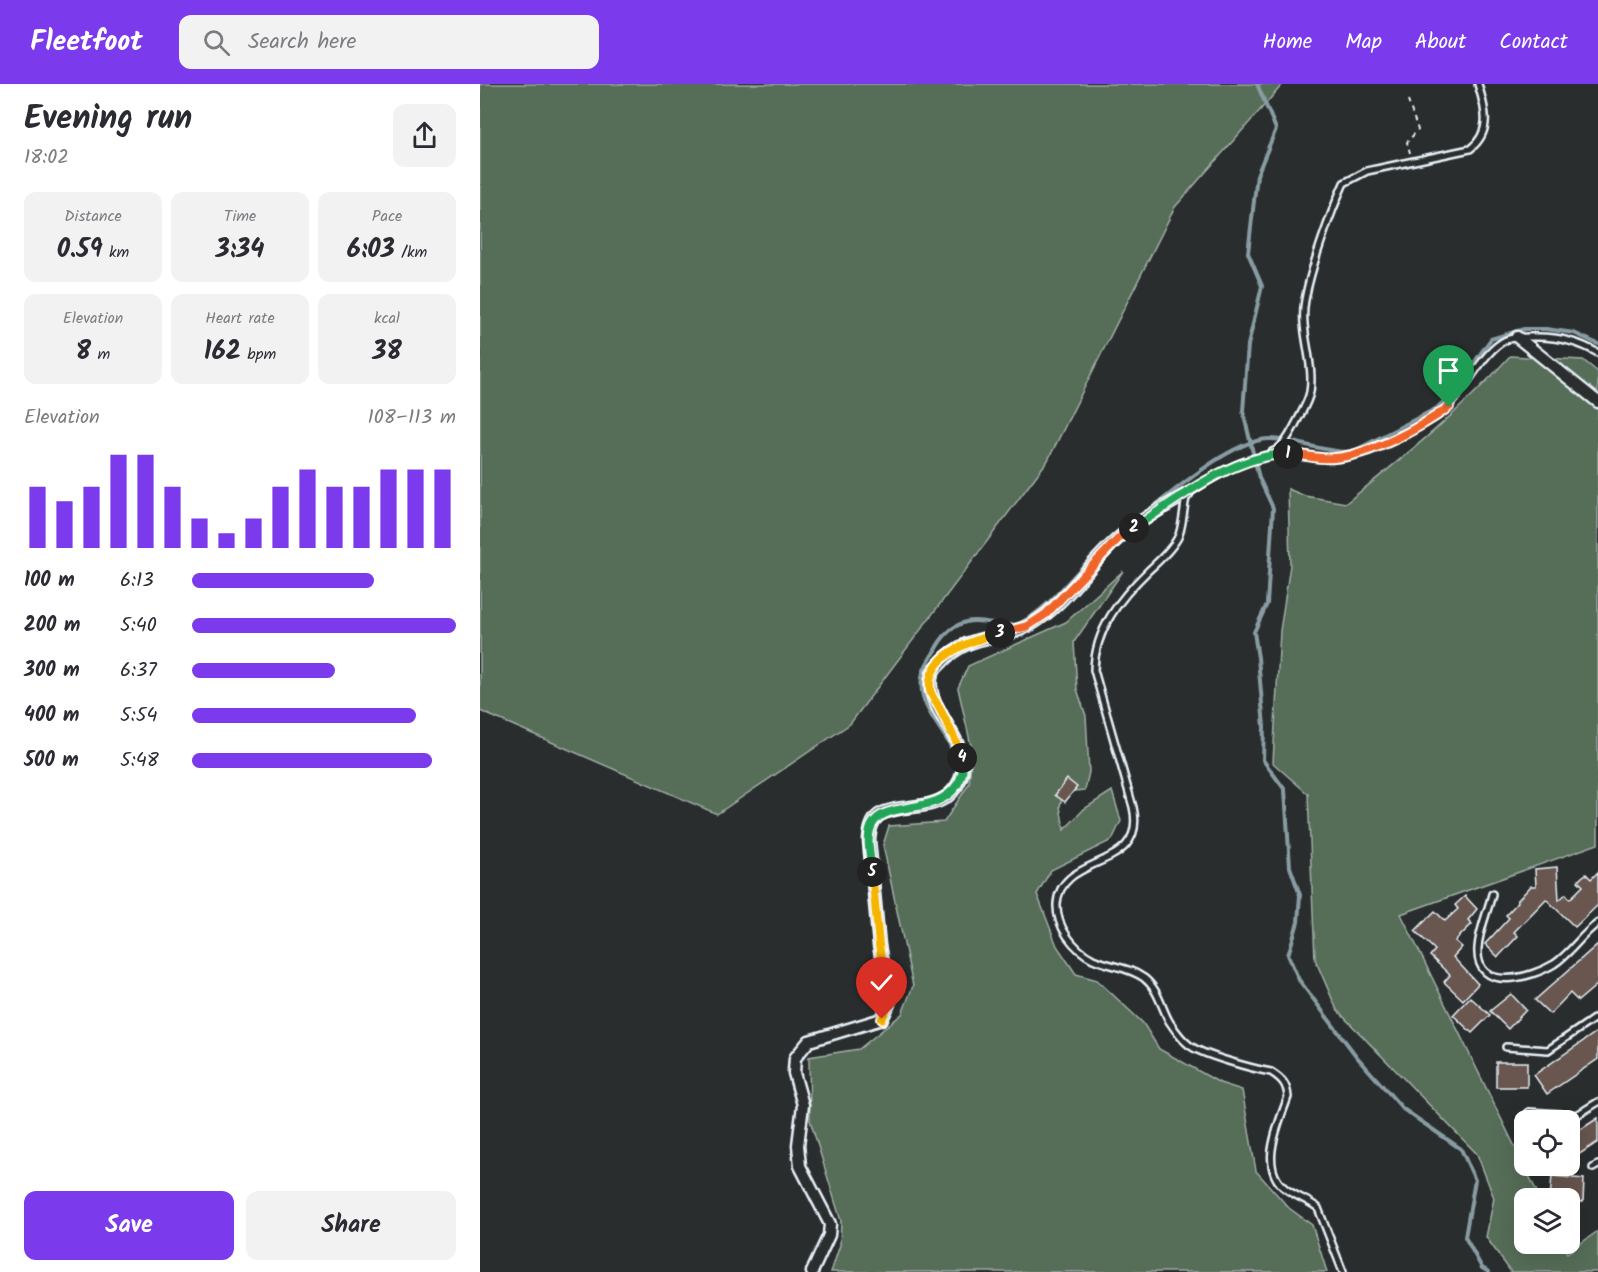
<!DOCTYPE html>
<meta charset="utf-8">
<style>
body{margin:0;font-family:Kalam,sans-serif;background:#f2f2f3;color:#2b2b33;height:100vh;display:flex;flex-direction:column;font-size:22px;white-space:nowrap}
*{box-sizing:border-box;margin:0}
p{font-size:20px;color:#7c7c81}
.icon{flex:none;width:33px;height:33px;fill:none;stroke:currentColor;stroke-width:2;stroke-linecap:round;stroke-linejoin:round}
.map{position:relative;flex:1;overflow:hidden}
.panel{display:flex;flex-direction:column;background:#fff;width:480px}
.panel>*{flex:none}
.tools{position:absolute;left:1034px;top:1026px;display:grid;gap:12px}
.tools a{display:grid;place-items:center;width:66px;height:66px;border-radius:12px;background:#fff;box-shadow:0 6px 24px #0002;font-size:30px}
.pin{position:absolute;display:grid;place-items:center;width:51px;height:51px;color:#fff;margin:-62px -26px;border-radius:50% 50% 50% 0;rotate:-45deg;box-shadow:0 0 6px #0007}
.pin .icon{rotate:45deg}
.km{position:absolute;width:30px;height:30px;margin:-15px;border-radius:50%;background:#222;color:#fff;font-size:16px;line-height:30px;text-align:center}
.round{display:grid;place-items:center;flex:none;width:63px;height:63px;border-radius:12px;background:#f2f2f3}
.head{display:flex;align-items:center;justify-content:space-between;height:102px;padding:0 24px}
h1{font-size:33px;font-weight:700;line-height:45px}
.stats{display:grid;grid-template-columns:repeat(3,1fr);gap:9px;height:102px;padding:6px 24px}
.stats div{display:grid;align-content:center;border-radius:12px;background:#f2f2f3;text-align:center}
.stats b{font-size:26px;font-weight:700}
.stats small{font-size:16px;font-weight:400}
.stats p{font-size:16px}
.chart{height:168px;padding:12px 24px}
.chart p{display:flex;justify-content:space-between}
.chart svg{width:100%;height:108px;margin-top:6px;stroke:#7c3aed;stroke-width:6}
.primary-button{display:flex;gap:12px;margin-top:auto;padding:12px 24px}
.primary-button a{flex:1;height:69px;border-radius:12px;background:#7c3aed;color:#fff;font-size:24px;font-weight:700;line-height:69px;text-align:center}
.primary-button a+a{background:#f2f2f3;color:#2b2b33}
ul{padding:0 24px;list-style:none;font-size:20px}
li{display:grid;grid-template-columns:96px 72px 1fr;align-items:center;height:45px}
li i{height:15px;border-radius:8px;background:#7c3aed}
header{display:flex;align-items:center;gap:36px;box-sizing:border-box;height:84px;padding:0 30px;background:#7c3aed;color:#fff}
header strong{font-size:28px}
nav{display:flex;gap:33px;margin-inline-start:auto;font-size:21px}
.search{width:420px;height:54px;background:#f2f2f3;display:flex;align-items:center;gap:15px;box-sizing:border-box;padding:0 21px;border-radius:12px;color:#7c7c81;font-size:22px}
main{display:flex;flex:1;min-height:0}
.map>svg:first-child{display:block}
.green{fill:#576d59;stroke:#a0afa8;stroke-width:1.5}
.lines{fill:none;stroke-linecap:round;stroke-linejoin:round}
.stream{stroke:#889da3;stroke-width:4}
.building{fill:#685750;stroke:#e8f1f8;stroke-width:1.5}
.service-casing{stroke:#e8f1f8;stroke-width:10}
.minor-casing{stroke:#e8f1f8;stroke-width:15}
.path{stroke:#e8f1f8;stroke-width:2;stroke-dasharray:4.5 4.5;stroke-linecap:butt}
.service{stroke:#2a2d2e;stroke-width:5}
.minor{stroke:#2a2d2e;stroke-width:10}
.split-1-casing{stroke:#fff;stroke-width:12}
.split-2-casing{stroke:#fff;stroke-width:12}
.split-3-casing{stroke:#fff;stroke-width:12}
.split-4-casing{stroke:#fff;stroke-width:12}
.split-5-casing{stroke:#fff;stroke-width:12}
.split-6-casing{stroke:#fff;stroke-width:12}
.split-1{stroke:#f0652b;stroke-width:8}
.split-2{stroke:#22a559;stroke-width:8}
.split-3{stroke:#f0652b;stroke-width:8}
.split-4{stroke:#f5b400;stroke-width:8}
.split-5{stroke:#22a559;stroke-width:8}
.split-6{stroke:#f5b400;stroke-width:8}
</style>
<header>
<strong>Fleetfoot</strong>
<div class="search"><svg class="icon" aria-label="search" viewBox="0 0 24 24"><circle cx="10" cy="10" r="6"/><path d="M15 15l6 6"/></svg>Search here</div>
<nav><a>Home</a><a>Map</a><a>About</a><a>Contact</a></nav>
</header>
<main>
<section class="panel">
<div class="head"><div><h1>Evening run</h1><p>18:02</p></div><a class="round"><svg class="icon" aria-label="share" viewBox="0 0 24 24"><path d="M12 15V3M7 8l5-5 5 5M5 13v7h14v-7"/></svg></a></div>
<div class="stats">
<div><p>Distance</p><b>0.59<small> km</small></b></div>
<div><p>Time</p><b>3:34</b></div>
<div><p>Pace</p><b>6:03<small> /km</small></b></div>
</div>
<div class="stats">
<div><p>Elevation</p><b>8<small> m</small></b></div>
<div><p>Heart rate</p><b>162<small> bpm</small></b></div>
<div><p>kcal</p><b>38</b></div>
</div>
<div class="chart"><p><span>Elevation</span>108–113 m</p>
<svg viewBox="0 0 160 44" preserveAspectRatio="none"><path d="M5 44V19M15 44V25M25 44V19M35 44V6M45 44V6M55 44V19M65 44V32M75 44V38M85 44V32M95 44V19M105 44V12M115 44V19M125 44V19M135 44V12M145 44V12M155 44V12"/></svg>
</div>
<ul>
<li><b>100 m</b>6:13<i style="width:69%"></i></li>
<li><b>200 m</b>5:40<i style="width:100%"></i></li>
<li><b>300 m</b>6:37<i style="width:54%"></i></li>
<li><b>400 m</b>5:54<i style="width:85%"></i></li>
<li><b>500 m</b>5:48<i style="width:91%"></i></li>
</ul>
<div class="primary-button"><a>Save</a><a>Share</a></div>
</section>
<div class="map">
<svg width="1118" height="1188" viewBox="0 0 1118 1188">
<rect width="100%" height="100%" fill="#2a2d2e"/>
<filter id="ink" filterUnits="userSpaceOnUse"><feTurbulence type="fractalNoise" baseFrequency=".0167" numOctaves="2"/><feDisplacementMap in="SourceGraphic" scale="12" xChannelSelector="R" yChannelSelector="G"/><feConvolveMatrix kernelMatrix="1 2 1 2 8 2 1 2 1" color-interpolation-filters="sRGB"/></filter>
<g filter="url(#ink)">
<g class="green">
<path d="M0 0H803L695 123 568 376 370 640 237 730 0 627Z"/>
<path d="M1030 272 1103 276 1118 288V760L921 830 1060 1114H1044V1160H1082L1087 1169 1118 1147V1188H1031L1006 1153 1014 1114 997 1070 857 926 835 875 828 710 793 679 800 547 810 481 808 405 825 412 866 419C924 373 981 327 1030 272Z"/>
<path d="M643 487 594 558 597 605 606 632 609 688 605 706 583 708 580 722 584 746 604 725 632 707 641 737 632 756 571 786 557 810 577 862 596 890 617 896 663 939 679 965 740 999 762 1006 776 1087 809 1124 832 1141 847 1188H351L360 1161 361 1137 330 1036 329 973 379 965 422 930 433 902 403 761 409 742 464 738 489 700 492 666 478 604 488 582 586 538Z"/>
</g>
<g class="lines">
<g class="stream">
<path d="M777 0 796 45 777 91 768 169 782 202 768 261 763 327 779 394 793 424 787 520 774 548 778 574 784 643 783 676 805 706 810 783 820 811 818 838 808 871 819 896 877 973 923 1025 981 1065 995 1096 985 1153 1002 1184 1009 1188"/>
<path d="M669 426C698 405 754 354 791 355 818 356 844 369 872 368L957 324 974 307 1011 255 1044 245H1066L1094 249 1118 260"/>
<path d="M478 684C475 676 473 666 469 659 456 637 438 619 442 593 443 584 450 575 454 568 461 554 471 542 486 538 504 533 523 546 540 539 573 524 603 476 634 452"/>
<path d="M379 937 398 930 404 911"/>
<path d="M318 1020C310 999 300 974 322 959"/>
</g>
</g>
<g class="building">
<path d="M587 695 597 703 585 718 575 711Z"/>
<path d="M1077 783 1079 816 1086 810 1090 815 1103 802 1098 797 1102 793 1106 790 1111 795 1118 788V821L1095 843 1066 815 1034 848 1038 852 1018 873 1005 860 1029 834 1026 831 1038 818 1037 817 1051 802H1056L1055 785Z"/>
<path d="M985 812 997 825 988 836 992 840 975 857 982 863 973 873 998 900 983 916 964 898 970 891 950 872 955 866 935 847 955 827 965 837 978 825 975 821Z"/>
<path d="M1118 860V900L1098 917 1090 909 1070 930 1055 916Z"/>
<path d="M1031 910 1046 926 1028 945 1010 927Z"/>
<path d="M990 913 1010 931 992 949 973 931Z"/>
<path d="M1118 947V975L1067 1010 1054 991Z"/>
<rect x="1016" y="978" width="31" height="25"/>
<path d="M1118 1034V1058L1098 1071 1089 1058V1053Z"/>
<path d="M1072 1092 1104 1095 1103 1118 1089 1117V1114H1070Z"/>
</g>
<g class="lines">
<defs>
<g id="service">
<path d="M792 368C803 364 809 352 815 341 820 331 828 319 830 308 835 278 819 247 825 216 831 183 850 130 864 99L887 87 990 65C1013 47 1005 24 998 0"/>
<path d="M1012 810C1008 827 999 846 998 864 995 910 1051 894 1074 880 1091 869 1101 851 1118 839"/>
<path d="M1026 963 1068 966 1118 932"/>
<path d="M1049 1028 1097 1031 1118 1018"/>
<path d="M1113 1084 1118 1081"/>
<path d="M863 1188 838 1124C828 1116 817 1113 806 1105 777 1084 799 1039 808 1013 807 1000 802 995 791 988 774 985 722 971 709 961 700 954 695 946 689 937 681 922 678 905 664 894 649 883 629 882 613 875 593 865 576 842 577 820 580 768 668 789 653 723L614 586C615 545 640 514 669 486 679 477 690 467 697 455 703 446 703 423 707 410 742 387 771 368 815 370 828 371 843 376 856 374 888 370 919 352 948 337 983 320 998 269 1026 256 1036 252 1047 253 1058 253 1080 253 1099 258 1118 269"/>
</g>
<g id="minor">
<path d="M1037 253 1118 318"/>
<path d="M332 1188 349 1151 350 1140 320 1082 318 1061 323 1021 314 989 315 974 329 957 402 935 409 920 399 861 389 756C390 747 391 737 399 731 419 719 453 728 472 708 509 667 440 629 452 590 453 586 457 583 460 580 488 547 520 558 550 541 587 520 609 478 641 452 660 436 685 422 707 410"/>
</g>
</defs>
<use href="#service" class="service-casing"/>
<use href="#minor" class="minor-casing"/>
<path class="path" d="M928 17 938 46 927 58 930 69"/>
<use href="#service" class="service"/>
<use href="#minor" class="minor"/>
</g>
</g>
<g class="lines" filter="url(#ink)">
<defs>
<path id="split-1" d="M808 370C823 370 839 376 854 374 891 371 940 344 969 323"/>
<path id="split-2" d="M654 444C697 415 755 370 808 370"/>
<path id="split-3" d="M520 549 548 542 566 530 641 452 654 444"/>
<path id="split-4" d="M482 674C477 656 467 640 459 623 456 618 451 612 450 606 446 570 493 556 520 549"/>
<path id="split-5" d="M392 788C391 774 385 754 392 741 404 716 457 732 477 701 483 692 484 684 482 674"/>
<path id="split-6" d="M392 788 399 861 409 920 402 935"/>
</defs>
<use href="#split-1" class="split-1-casing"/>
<use href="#split-2" class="split-2-casing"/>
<use href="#split-3" class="split-3-casing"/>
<use href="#split-4" class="split-4-casing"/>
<use href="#split-5" class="split-5-casing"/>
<use href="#split-6" class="split-6-casing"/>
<use href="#split-1" class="split-1"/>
<use href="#split-2" class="split-2"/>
<use href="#split-3" class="split-3"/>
<use href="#split-4" class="split-4"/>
<use href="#split-5" class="split-5"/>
<use href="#split-6" class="split-6"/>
</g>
</svg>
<div class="tools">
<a><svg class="icon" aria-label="locate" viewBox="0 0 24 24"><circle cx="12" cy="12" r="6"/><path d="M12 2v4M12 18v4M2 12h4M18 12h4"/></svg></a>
<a><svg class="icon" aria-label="layers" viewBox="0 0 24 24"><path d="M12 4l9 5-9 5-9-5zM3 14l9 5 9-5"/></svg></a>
</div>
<div class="pin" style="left:969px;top:323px;background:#1e9e55"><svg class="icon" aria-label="arrive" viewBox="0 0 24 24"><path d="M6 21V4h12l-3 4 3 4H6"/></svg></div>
<div class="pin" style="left:402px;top:935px;background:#d93025"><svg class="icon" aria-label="check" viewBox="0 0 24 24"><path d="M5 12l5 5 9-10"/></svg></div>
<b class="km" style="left:808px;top:370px">1</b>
<b class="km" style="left:654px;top:444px">2</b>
<b class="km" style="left:520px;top:549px">3</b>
<b class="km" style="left:482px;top:674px">4</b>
<b class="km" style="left:392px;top:788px">5</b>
</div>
</main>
